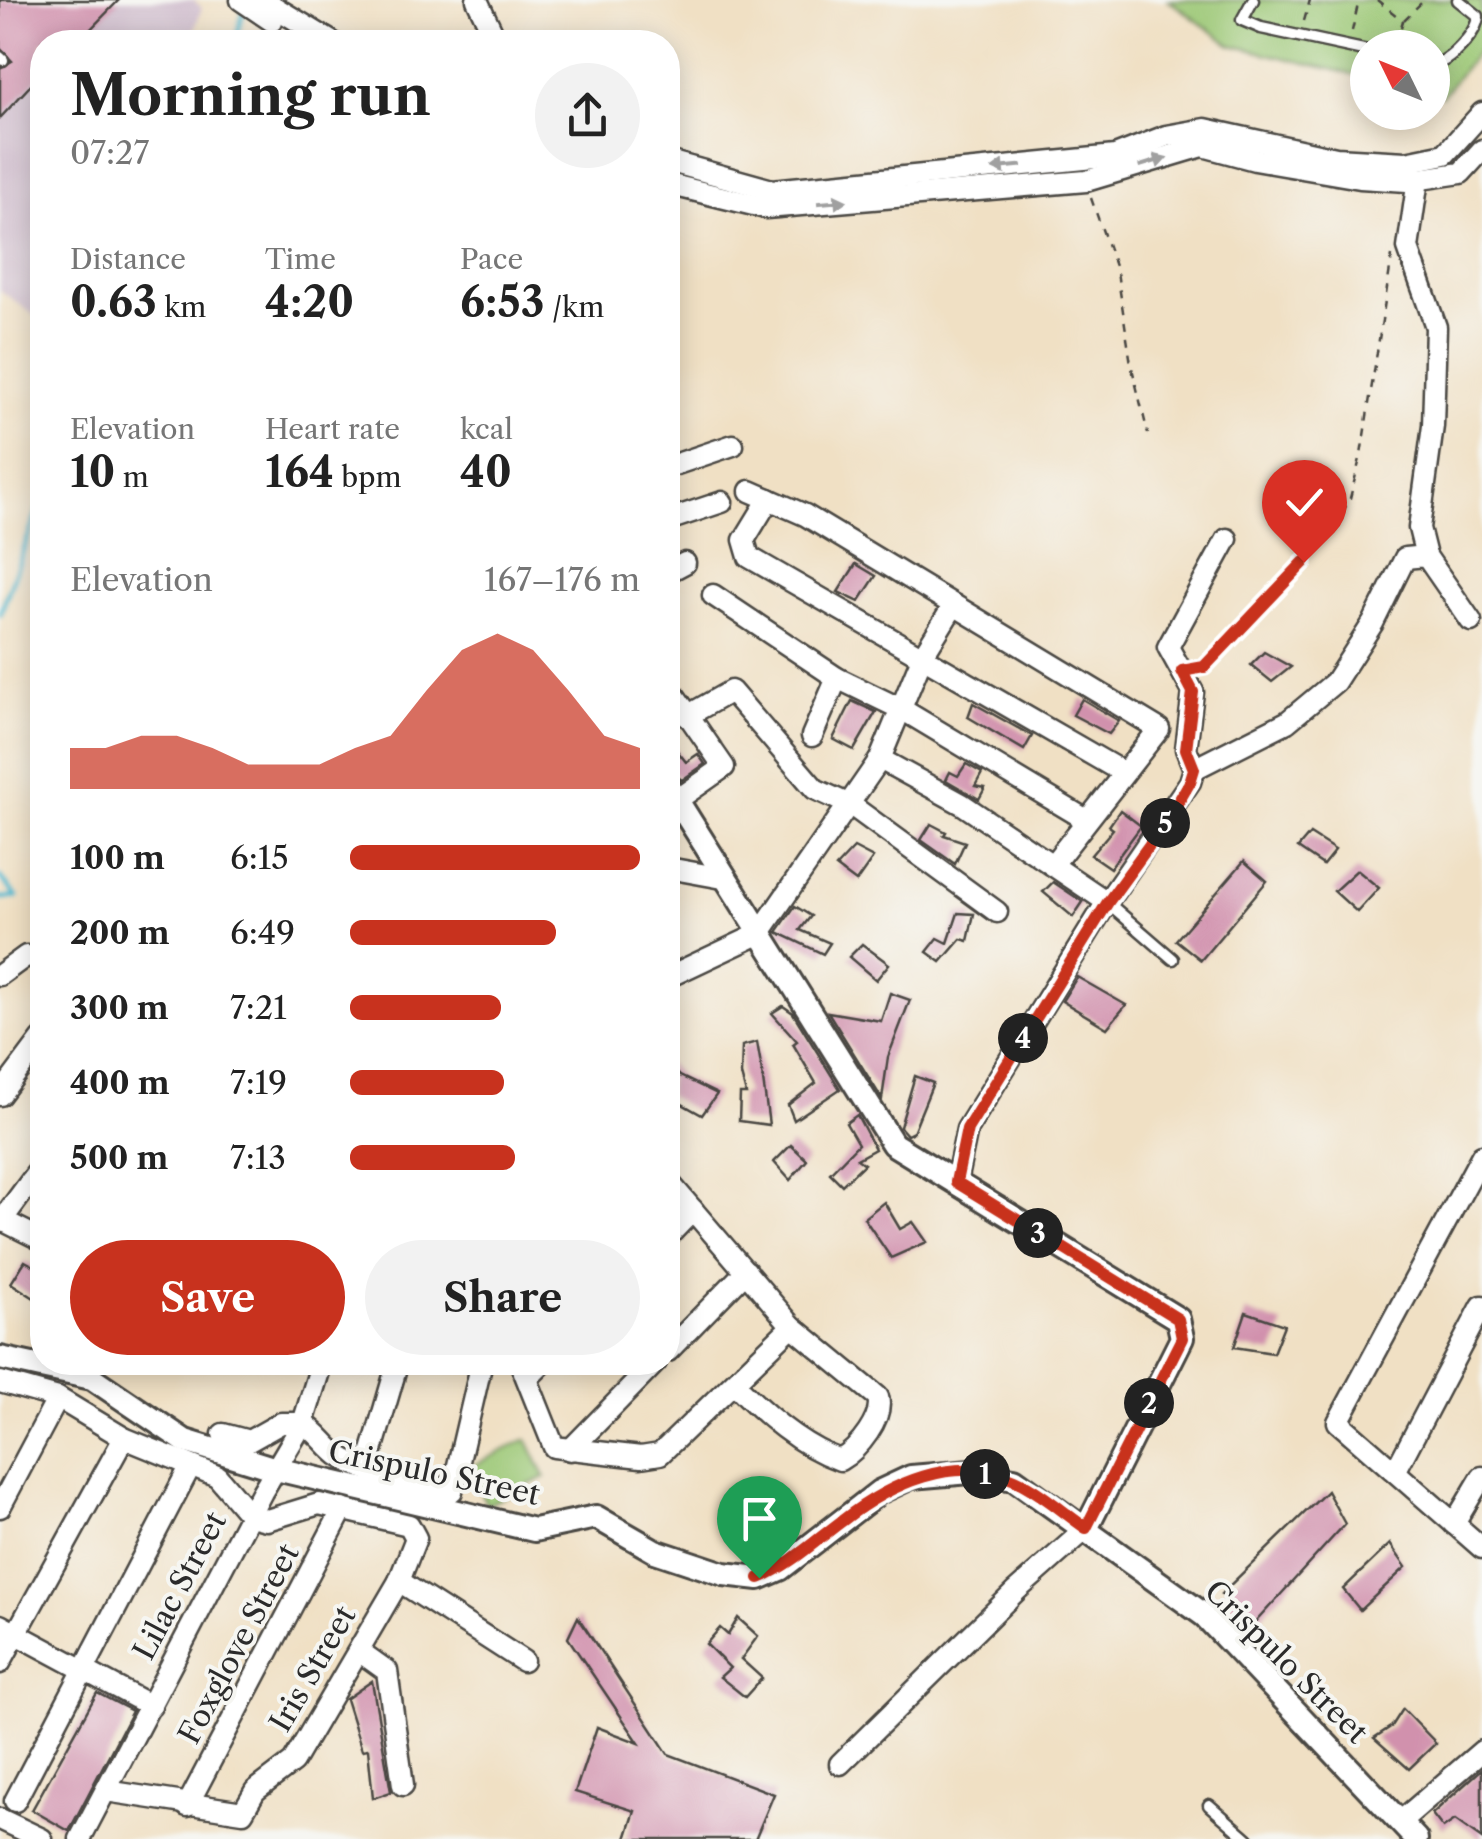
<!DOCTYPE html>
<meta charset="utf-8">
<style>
body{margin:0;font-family:"Libre Caslon Text",serif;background:#f2f2f2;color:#222;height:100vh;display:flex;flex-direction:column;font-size:38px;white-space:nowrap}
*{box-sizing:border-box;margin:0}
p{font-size:32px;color:#767676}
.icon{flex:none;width:55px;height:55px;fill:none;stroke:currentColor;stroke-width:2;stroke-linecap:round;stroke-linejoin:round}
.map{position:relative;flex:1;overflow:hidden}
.sheet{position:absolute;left:30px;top:30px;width:650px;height:1345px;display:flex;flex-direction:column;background:#fff;border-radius:40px;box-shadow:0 5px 25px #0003}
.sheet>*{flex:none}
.needle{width:65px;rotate:313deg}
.controls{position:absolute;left:1350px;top:30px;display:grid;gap:20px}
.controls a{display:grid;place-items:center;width:100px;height:100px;border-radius:50%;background:#fff;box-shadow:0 5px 25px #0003;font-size:50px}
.pin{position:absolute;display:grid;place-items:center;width:85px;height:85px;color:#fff;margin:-102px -42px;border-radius:50% 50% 50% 0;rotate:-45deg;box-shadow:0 0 10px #0007}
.pin .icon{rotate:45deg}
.km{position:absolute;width:50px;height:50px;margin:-25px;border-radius:50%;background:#222;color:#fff;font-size:28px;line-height:50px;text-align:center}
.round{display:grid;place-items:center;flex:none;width:105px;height:105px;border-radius:52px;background:#f2f2f2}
.headline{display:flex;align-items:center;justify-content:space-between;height:170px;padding:0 40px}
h1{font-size:55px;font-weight:700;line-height:75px}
.stats{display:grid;grid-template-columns:repeat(3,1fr);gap:15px;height:170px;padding:10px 40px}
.stats div{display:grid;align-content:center}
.stats b{font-size:42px;font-weight:700}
.stats small{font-size:28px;font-weight:400}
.stats p{font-size:28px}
.chart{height:280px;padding:20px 40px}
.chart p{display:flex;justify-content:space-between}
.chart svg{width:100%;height:180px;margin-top:10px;fill:#c8321e;opacity:.7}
.action{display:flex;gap:20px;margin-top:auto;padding:20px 40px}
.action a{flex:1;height:115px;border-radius:60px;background:#c8321e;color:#fff;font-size:40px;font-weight:700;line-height:115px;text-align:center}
.action a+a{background:#f2f2f2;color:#222}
ul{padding:0 40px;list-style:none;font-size:32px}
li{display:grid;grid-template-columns:160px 120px 1fr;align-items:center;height:75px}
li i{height:25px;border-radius:12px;background:#c8321e}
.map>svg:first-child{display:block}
.industrial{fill:#d0bdcd}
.green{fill:#9cc876;stroke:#647a50;stroke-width:2.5}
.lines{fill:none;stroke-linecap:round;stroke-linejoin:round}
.stream{stroke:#50b8ce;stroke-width:5}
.building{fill:#d191ad}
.service-casing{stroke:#494642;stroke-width:15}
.minor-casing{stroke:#494642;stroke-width:25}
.tertiary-casing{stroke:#494642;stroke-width:28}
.path{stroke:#494642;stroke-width:2.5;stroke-dasharray:8 8;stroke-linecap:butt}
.service{stroke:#fff;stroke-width:10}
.minor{stroke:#fff;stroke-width:20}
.tertiary{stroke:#fff;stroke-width:22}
.oneway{fill:#a0a0a0}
.route-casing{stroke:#fff;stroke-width:20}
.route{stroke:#c8321e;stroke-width:12}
.labels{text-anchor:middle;stroke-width:8;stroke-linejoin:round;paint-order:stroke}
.street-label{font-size:30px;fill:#2b2b2b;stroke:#f6f6f2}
</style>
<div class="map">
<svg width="1482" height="1839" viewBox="0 0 1482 1839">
<rect width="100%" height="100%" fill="#f6f6f2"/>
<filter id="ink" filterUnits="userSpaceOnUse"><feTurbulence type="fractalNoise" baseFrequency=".01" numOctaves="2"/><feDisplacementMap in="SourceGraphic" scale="20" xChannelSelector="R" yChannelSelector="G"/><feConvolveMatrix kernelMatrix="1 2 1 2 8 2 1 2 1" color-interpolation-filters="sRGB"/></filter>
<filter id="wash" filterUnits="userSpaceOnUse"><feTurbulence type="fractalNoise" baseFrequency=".0048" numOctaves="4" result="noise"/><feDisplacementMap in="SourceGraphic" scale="40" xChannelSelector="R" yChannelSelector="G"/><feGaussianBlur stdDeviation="2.25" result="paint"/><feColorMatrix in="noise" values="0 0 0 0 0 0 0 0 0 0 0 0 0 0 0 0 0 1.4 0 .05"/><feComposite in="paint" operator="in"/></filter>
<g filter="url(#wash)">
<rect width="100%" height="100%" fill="#f0e0c4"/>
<path class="industrial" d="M0 0H194L202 8 190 42H42V321L0 290Z"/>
<g class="green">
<path d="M1168 0H1482V46L1442 96 1433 93 1432 48H1368L1367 78 1231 45Z"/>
<path d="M527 1439 545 1477 487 1505 468 1468Z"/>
</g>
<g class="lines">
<g class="stream">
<path d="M235 42 244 9"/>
<path d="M0 614 42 500"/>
<path d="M0 877 17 897 0 898"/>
</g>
</g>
<g id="blocks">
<g class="building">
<path d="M0 0H119L78 42H42V73L0 118V68L12 61 0 48Z"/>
<path d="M856 564 876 576 859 602 838 592Z"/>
<path d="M1264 652 1291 667 1272 682 1251 665Z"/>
<path d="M1082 699 1119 721 1109 734 1073 715Z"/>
<path d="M852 701 876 712 854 750 833 739Z"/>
<path d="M973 703 1032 736 1024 750 968 717Z"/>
<path d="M668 739 686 762 698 754 705 764 682 780 669 771Z"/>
<path d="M966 764 982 773 975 786 985 788 979 799 946 780 950 772 958 776Z"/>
<path d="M1120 810 1141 826 1110 868 1091 855 1113 829 1109 826Z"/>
<path d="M931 824 946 832 944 835 965 842 955 864 921 840Z"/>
<path d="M1310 834 1335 850 1323 865 1298 848Z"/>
<path d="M854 848 873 858 856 882 836 867Z"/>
<path d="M1244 861 1267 881 1201 960 1176 940Z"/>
<path d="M1357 870 1379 888 1357 912 1334 891Z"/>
<path d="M1053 882 1083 902 1073 917 1043 892Z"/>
<path d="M795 906 811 916 800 930 830 943 823 954 777 932Z"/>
<path d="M958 913 974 914 968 941 961 939 941 962 927 952 938 938 948 943Z"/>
<path d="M862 944 889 964 876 980 849 957Z"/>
<path d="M1077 977 1126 1005 1107 1028 1062 1001Z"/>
<path d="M890 993 910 1000 888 1057 882 1099 828 1012 881 1021Z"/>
<path d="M783 1006 793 1013 840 1089 794 1120 788 1105 816 1083 793 1044 797 1041 772 1013Z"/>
<path d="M757 1042 761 1065 769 1125 739 1121 740 1094H746L741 1075 742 1046Z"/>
<path d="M668 1063 680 1076 717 1094 702 1115 668 1096Z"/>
<path d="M915 1076 933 1083 913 1132 907 1135 900 1127Z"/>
<path d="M857 1115 875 1149 857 1159 864 1164 842 1185 830 1173 858 1144 846 1123Z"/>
<path d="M791 1145 807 1160 790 1180 774 1162Z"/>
<path d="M884 1202 900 1229 913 1222 927 1242 891 1258 864 1218Z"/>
<path d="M25 1261 42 1270V1303L11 1283Z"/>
<path d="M1246 1312 1284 1325 1273 1353 1234 1347Z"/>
<path d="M1327 1491 1345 1524 1251 1627 1221 1594Z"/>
<path d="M1390 1544 1406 1567 1360 1610 1343 1589Z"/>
<path d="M578 1617 668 1754 774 1794 755 1839H626L635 1811 575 1792 597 1727 639 1743 568 1638Z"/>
<path d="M738 1618 758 1636 741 1659 762 1678 745 1697 720 1677 730 1668 706 1644 720 1628 728 1635Z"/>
<path d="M372 1681 391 1792 373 1798 368 1749 362 1750 346 1699Z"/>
<path d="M97 1693 132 1711 69 1831 32 1810Z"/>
<path d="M1403 1709 1436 1743 1409 1769 1374 1738 1392 1726Z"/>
<path d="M1482 1769V1839L1455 1820 1443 1828 1432 1814Z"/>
</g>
</g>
</g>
<g filter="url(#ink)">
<use href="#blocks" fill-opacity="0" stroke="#494642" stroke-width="2.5"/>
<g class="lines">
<defs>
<g id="service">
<path d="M1253 0 1242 20 1261 28 1368 51"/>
<path d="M0 57 3 60"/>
<path d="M1432 65C1449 63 1477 33 1478 16L1458 0"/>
<path d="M1107 902 1173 959"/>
<path d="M1209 1805 1248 1839"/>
</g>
<g id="minor">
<path d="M241 0 272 21"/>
<path d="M263 0 332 42"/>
<path d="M477 0 497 42"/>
<path d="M668 161 772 190 1115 156 1166 136 1205 129 1336 158 1406 162 1445 154 1482 113"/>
<path d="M1418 179 1408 248 1436 327 1433 426 1419 528 1426 556"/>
<path d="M668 184 766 208 1086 181 1203 146 1255 160 1360 178 1407 181 1461 173 1482 150"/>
<path d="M668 467 733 445"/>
<path d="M750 491 805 515 1159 729 1054 863"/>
<path d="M769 499 744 540 749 557 1124 773"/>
<path d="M668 520 722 502"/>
<path d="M668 572 685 563"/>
<path d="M713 595 837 678 903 710 1085 819"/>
<path d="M668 686 724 767 677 800"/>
<path d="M687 716 731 691 815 789 852 806 997 912"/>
<path d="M812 736 837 678"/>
<path d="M880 759 962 804 1107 902 967 1129 956 1182"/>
<path d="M1194 769 1287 722 1335 682 1373 623 1405 558 1426 556 1471 621"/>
<path d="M668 868 723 878"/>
<path d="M1107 902 1190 782 1194 769 1186 749 1193 692 1168 647 1227 539"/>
<path d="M0 975 26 956 42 958"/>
<path d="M668 977 759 934 880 759 923 655 954 605"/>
<path d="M0 1095 42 1039"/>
<path d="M1482 1155 1338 1422 1482 1548"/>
<path d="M668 1181 792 1326 878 1397C884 1418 858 1450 840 1460 800 1446 764 1414 734 1383"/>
<path d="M0 1219 42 1240"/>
<path d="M2 1220 42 1166"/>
<path d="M668 1236 693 1210"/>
<path d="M668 1351 746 1271"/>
<path d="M322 1362 303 1423C318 1432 325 1445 338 1455 368 1476 417 1481 452 1491L482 1362"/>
<path d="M520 1362 554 1447 641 1457 660 1454 792 1326"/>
<path d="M528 1378 544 1362"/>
<path d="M0 1382 58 1398 124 1438 217 1476 251 1516 267 1520 319 1504 409 1525 416 1538 399 1581 293 1762 255 1791 243 1812 106 1791"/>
<path d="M570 1450 656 1362"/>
<path d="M367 1468 398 1362"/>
<path d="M1396 1470 1482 1306"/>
<path d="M0 1507 58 1398"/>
<path d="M1454 1524 1482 1477"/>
<path d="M399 1581 523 1661"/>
<path d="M0 1625 151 1706"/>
<path d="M359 1651 387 1671 403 1785"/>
<path d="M0 1663 124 1438"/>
<path d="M840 1764 1016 1591 1086 1529"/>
<path d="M15 1801 190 1467"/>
<path d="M187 1806 343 1509"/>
<path d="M0 1819 42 1839"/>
<path d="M1401 1821 1482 1751"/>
<path d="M80 1839 262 1492 303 1423H281L249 1441 223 1434"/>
</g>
<g id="tertiary">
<path d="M668 786 893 1144 1178 1319 1182 1338 1086 1529"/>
<path d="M0 1358 92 1378 185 1441 276 1469 534 1530 596 1517 655 1551 724 1574 759 1578 780 1569 879 1492 911 1477 971 1472 1014 1479 1204 1615 1416 1839"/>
</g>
</defs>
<use href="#service" class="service-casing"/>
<use href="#minor" class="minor-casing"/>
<use href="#tertiary" class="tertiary-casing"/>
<g class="path">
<path d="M1377 0 1403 21 1394 48"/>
<path d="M1404 20 1424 0"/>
<path d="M1304 21 1310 0"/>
<path d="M1352 31 1359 0"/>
<path d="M1091 198 1117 272 1131 364 1148 434"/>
<path d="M1203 667 1304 562 1349 502 1361 455 1392 256"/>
</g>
<use href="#service" class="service"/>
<use href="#minor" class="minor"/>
<use href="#tertiary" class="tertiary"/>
</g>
<defs><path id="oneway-solid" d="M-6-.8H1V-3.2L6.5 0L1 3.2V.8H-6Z" transform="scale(2.5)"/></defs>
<g class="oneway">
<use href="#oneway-solid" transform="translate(1153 162) rotate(-17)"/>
<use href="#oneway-solid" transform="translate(1007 167) rotate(174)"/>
<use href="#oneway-solid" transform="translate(832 202) rotate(-5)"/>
</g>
</g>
<g class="lines" filter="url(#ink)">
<defs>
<path id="route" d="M759 1578C790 1565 815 1541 842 1521 889 1484 955 1453 1015 1480 1040 1491 1064 1513 1086 1528L1182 1338 1178 1319 956 1182 967 1129 1108 902 1169 818 1190 782 1194 769 1186 749 1193 692 1182 671 1204 667 1304 562"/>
</defs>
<use href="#route" class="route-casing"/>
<use href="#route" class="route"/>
</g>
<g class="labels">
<g class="street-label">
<text transform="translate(434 1473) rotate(12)" y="10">Crispulo Street</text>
<text transform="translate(180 1586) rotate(-62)" y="10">Lilac Street</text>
<text transform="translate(239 1644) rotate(-62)" y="10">Foxglove Street</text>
<text transform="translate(1286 1662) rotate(45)" y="10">Crispulo Street</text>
<text transform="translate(313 1669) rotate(-60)" y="10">Iris Street</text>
</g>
</g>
</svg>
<div class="controls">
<a><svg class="needle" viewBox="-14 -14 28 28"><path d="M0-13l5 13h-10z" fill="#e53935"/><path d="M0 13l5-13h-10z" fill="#767676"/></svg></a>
</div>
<div class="pin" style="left:759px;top:1578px;background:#1e9e55"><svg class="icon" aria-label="arrive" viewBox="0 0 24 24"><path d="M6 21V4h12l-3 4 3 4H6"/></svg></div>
<div class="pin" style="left:1304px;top:562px;background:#d93025"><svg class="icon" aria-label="check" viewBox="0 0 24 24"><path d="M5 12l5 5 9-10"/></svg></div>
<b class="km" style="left:985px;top:1474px">1</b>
<b class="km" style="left:1149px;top:1403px">2</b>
<b class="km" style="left:1038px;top:1233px">3</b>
<b class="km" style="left:1023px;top:1038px">4</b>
<b class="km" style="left:1165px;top:823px">5</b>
<section class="sheet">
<div class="headline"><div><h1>Morning run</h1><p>07:27</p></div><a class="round"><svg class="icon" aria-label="share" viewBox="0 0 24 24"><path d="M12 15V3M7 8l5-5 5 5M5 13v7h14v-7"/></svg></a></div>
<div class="stats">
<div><p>Distance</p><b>0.63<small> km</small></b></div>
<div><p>Time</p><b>4:20</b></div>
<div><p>Pace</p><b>6:53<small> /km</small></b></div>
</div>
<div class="stats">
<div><p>Elevation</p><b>10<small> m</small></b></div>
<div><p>Heart rate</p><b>164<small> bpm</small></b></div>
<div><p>kcal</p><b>40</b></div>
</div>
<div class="chart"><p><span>Elevation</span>167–176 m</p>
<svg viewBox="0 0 160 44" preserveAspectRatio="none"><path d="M0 44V34L10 34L20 31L30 31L40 34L50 38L60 38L70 38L80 34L90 31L100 20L110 10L120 6L130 10L140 20L150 31L160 34V44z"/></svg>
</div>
<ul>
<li><b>100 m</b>6:15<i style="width:100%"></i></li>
<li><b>200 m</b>6:49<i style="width:71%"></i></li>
<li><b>300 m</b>7:21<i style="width:52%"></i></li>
<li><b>400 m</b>7:19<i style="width:53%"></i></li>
<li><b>500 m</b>7:13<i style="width:57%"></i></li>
</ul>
<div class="action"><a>Save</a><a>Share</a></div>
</section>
</div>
